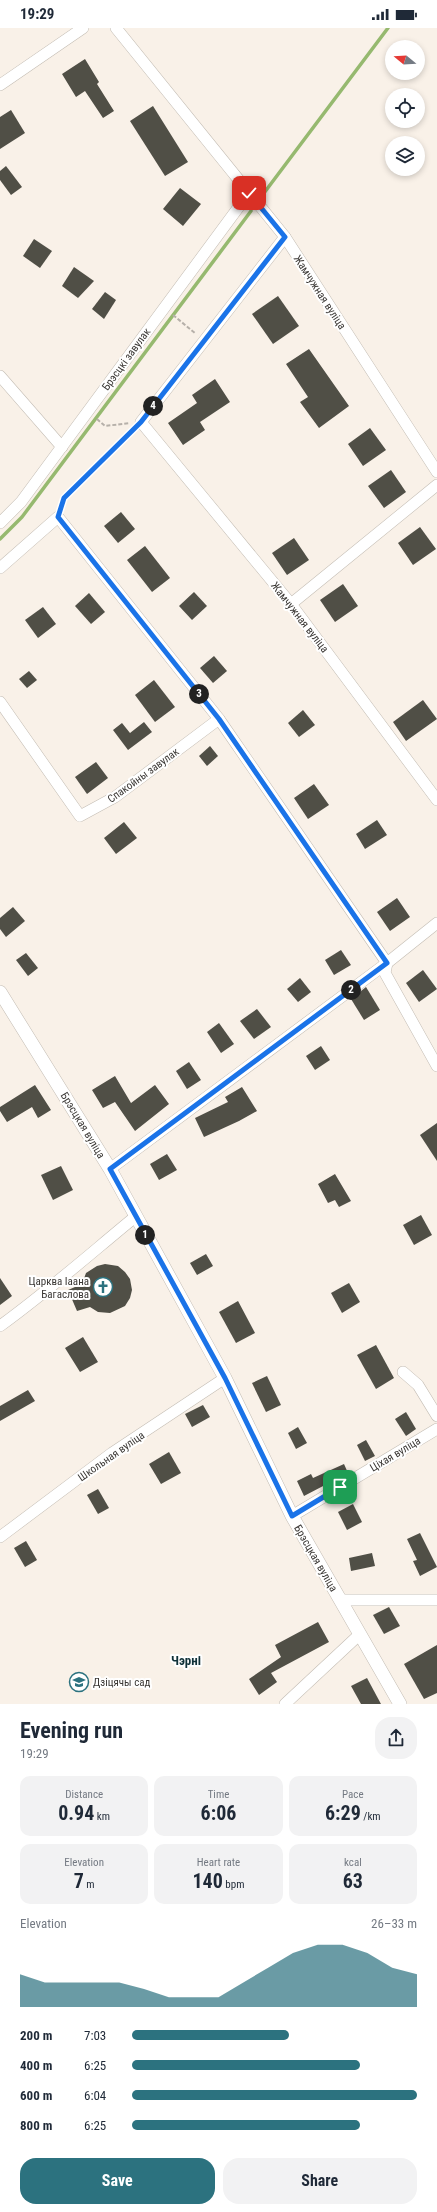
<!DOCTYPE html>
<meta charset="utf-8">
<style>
body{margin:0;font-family:"Roboto Condensed",sans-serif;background:#f2f2f3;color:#1f2937;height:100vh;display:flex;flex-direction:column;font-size:15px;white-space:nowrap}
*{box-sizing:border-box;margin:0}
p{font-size:13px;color:#747a83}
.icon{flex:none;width:22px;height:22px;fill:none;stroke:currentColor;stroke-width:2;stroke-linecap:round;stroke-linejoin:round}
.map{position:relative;height:1676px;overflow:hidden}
.side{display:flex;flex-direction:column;background:#fff;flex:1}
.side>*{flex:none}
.needle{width:26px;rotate:288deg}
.tools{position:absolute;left:385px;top:12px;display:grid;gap:8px}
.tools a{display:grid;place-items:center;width:40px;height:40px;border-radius:50%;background:#fff;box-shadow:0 2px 6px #0003;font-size:20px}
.pin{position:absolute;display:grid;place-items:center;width:34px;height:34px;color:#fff;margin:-17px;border-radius:8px;box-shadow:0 2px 6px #0006}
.km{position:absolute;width:20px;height:20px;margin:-10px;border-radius:50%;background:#222;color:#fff;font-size:11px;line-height:20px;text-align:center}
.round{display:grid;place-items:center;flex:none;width:42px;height:42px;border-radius:16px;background:#f2f2f3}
.head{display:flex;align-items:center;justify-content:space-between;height:68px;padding:0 20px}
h1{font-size:22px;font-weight:700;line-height:30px}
.metrics{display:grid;grid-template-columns:repeat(3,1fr);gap:6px;height:68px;padding:4px 20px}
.metrics div{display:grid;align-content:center;border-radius:10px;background:#f2f2f3;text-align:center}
.metrics b{font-size:20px;font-weight:700}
.metrics small{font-size:11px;font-weight:400}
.metrics p{font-size:11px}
.chart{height:112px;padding:8px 20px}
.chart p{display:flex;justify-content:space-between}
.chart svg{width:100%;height:72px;margin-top:4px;fill:#2c727f;opacity:.7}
.button{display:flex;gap:8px;margin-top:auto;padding:8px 20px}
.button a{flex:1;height:46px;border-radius:16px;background:#2c727f;color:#fff;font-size:16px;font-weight:700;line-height:46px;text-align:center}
.button a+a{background:#f2f2f3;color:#1f2937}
ul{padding:0 20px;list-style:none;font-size:13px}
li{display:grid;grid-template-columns:64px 48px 1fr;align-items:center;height:30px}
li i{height:10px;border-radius:5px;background:#2c727f}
.status{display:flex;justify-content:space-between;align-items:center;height:28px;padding:0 20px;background:#fff;direction:ltr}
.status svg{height:11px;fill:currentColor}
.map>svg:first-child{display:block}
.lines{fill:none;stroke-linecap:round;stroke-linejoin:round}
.stream{stroke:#96b96f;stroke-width:3.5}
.building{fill:#504f46}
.minor-casing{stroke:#c3bcb3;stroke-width:12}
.tertiary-casing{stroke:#c3bcb3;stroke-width:14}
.path{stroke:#b6b0a9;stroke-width:2;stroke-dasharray:4 2;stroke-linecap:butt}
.minor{stroke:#fff;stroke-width:11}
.tertiary{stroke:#fff;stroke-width:13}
.route-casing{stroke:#fff;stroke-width:8}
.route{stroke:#1a73e8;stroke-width:5}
.labels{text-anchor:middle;stroke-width:4;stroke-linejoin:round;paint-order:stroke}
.street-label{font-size:11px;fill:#3a3734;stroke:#fff}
.poi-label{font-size:11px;fill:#3a3734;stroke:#fff;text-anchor:end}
.quarter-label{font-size:13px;font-weight:bold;fill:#103138;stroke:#fff}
</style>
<div class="status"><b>19:29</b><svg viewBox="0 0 49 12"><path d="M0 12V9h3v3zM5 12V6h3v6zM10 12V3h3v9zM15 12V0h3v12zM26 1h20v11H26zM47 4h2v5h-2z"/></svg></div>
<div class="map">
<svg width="437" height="1676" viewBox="0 0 437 1676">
<rect width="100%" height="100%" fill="#f9f1e8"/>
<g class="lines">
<g class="stream">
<path d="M261 169 388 0"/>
<path d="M0 511 22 489 251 183"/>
</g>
</g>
<g class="building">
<path d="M85 31 99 54 97 56 114 83 103 90 85 63 76 69 62 46Z"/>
<path d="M153 78 188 134 165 148 130 93Z"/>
<path d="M11 82 25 105 0 121V89Z"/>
<path d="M6 138 22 159 11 167 0 152V143Z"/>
<path d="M180 160 201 176 183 198 163 181Z"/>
<path d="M34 211 52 223 40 240 23 228Z"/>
<path d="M74 239 94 253 78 270 62 258Z"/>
<path d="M105 264 116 272 104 291 92 281Z"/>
<path d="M278 268 299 298 273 316 252 286Z"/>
<path d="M309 321 349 378 319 400 300 374 308 369 286 336Z"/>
<path d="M215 351 230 374 200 394 205 402 183 417 168 395 197 375 192 367Z"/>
<path d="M370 400 386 422 363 438 348 416Z"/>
<path d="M391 442 406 464 384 480 368 458Z"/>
<path d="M121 484 135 501 118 515 104 498Z"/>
<path d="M420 499 436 521 413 537 398 515Z"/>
<path d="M294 510 309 532 287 547 272 525Z"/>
<path d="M145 518 170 550 152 564 127 532Z"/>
<path d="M343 556 358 578 335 594 320 572Z"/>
<path d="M194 564 207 578 192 592 179 578Z"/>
<path d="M89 565 105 584 91 596 75 578Z"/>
<path d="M43 579 56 596 38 610 25 592Z"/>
<path d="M214 628 227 643 213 655 200 640Z"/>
<path d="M29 643 37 652 27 660 19 651Z"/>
<path d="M154 652 175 679 155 694 135 667Z"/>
<path d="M423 672 437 691 406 713 393 694Z"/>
<path d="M303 682 315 697 299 709 288 695Z"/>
<path d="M144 694 152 704 128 722 113 702 122 695 130 705Z"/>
<path d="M210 718 218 728 207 738 199 728Z"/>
<path d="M96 734 108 750 87 766 75 749Z"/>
<path d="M314 756 329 777 308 791 294 770Z"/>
<path d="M377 792 387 807 365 821 356 806Z"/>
<path d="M124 794 137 810 116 826 104 810Z"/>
<path d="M397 870 410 889 390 903 377 884Z"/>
<path d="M13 879 25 893 6 909 0 901V890Z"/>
<path d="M341 922 351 937 334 947 325 932Z"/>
<path d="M26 925 38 940 28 948 16 932Z"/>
<path d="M423 942 437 961 419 974 406 955Z"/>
<path d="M300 950 311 964 298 974 287 961Z"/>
<path d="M366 959 380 982 364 992 351 971Z"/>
<path d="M257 981 271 999 254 1011 240 993Z"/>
<path d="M219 995 234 1016 221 1025 207 1004Z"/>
<path d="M321 1018 330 1032 315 1042 306 1028Z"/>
<path d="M189 1034 201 1052 187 1061 176 1043Z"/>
<path d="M115 1048 131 1075 155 1057 169 1076 135 1103 115 1074 103 1080 92 1062Z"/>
<path d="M35 1057 51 1082 38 1090 32 1079 7 1094 0 1083V1079Z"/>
<path d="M242 1059 257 1083 239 1093 204 1109 195 1090 228 1074 225 1069Z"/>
<path d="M437 1095V1133L420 1107Z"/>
<path d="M167 1126 177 1142 159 1152 150 1136Z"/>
<path d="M61 1138 73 1162 53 1172 41 1147Z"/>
<path d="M335 1146 351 1173 339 1179 335 1172 328 1175 318 1156Z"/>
<path d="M421 1187 432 1207 414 1217 403 1197Z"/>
<path d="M206 1226 213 1238 197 1247 190 1235Z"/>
<path d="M105 1236 118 1238 125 1244 130 1251 132 1262 130 1270 125 1278 110 1285 98 1284 90 1279 77 1283 68 1262 82 1256 86 1245 97 1238Z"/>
<path d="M0 1250 12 1268 0 1277Z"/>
<path d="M349 1255 360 1274 342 1285 331 1265Z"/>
<path d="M238 1273 255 1305 236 1315 219 1284Z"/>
<path d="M83 1309 98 1334 80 1344 65 1320Z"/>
<path d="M376 1317 394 1350 376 1361 357 1327Z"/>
<path d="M267 1348 281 1377 266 1384 252 1355Z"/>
<path d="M28 1362 35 1373 0 1393V1378Z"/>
<path d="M203 1377 210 1389 192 1399 185 1386Z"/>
<path d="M406 1384 416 1401 406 1408 395 1391Z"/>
<path d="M298 1399 307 1415 296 1421 288 1405Z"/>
<path d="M366 1412 375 1428 365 1433 357 1417Z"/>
<path d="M169 1424 181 1445 161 1456 149 1436Z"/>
<path d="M344 1436 348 1445 304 1468 297 1453 311 1446 313 1450Z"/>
<path d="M98 1461 109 1480 98 1486 87 1467Z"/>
<path d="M353 1476 362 1494 347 1502 338 1484Z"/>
<path d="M420 1505 437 1539 420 1548 413 1533 417 1532 407 1511Z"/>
<path d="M26 1513 37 1532 25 1539 14 1520Z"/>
<path d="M372 1525 375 1538 351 1543 349 1530Z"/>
<path d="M389 1579 400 1598 384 1606 373 1587Z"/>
<path d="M318 1594 329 1614 271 1645 277 1654 259 1667 249 1651 281 1629 275 1617Z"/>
<path d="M437 1617V1665L424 1671 404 1636Z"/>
<path d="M367 1650 381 1676H361L351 1658Z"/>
</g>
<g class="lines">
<defs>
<g id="minor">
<path d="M116 0 285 209 437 444"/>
<path d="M0 57 83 0"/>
<path d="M285 209 141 394 291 576 437 772"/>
<path d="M0 348 62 419"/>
<path d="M0 495 21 474 249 165"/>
<path d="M0 540 58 489 219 691 387 935 385 945 437 1038"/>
<path d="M291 576 437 457"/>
<path d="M0 674 80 788 115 769 219 691"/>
<path d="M110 1141 387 935 437 895"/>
<path d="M0 1298C47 1264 90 1226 135 1189"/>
<path d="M403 1344 418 1357 437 1388"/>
<path d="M292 1488 437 1401"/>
<path d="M0 1509 112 1425 225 1350"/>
<path d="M340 1572H437"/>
<path d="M285 1676 360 1606"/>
</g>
<path id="tertiary" d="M0 964 110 1141 225 1350 292 1488 400 1676"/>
</defs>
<use href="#minor" class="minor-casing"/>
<use href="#tertiary" class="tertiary-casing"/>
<g class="path">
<path d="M173 287 196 306"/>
<path d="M97 391 105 398 130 395"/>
<path d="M62 478 64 470 133 402"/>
</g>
<use href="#minor" class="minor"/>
<use href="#tertiary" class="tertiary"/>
</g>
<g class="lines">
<defs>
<path id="route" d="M249 165 285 209 141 394 64 470 58 489 219 691 387 935 110 1141 225 1350 292 1488 340 1459"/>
</defs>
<use href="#route" class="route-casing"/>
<use href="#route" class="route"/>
</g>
<defs>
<symbol id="church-ring" viewBox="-11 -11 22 22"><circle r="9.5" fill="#fff" stroke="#2c727f" stroke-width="1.5"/><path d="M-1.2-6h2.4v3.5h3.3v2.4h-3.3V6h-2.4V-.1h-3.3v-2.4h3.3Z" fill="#2c727f"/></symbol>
<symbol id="school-ring" viewBox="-11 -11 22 22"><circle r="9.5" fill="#fff" stroke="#2c727f" stroke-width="1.5"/><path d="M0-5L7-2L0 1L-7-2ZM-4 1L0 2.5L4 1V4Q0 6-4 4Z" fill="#2c727f"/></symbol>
</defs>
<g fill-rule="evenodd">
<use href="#church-ring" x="92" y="1248" width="22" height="22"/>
<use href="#school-ring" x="68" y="1643" width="22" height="22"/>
</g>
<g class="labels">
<g class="street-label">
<text transform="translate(320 264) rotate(57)" y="4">Жамчужная вуліца</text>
<text transform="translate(126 331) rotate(-54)" y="4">Брэсцкі завулак</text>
<text transform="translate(300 589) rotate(52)" y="4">Жамчужная вуліца</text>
<text transform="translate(143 747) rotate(-36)" y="4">Спакойны завулак</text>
<text transform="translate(83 1097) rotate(59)" y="4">Брэсцкая вуліца</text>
<text transform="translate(395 1426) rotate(-31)" y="4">Ціхая вуліца</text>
<text transform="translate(111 1428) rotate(-35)" y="4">Школьная вуліца</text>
<text transform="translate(316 1530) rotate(60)" y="4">Брэсцкая вуліца</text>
</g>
<g class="poi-label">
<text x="89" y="1257">Царква Іаана<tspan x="89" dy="13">Багаслова</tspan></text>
<text x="93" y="1658" text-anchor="start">Дзіцячы сад</text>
</g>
<g class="quarter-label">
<text x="186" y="1637">Чэрні</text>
</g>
</g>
</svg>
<div class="tools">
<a><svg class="needle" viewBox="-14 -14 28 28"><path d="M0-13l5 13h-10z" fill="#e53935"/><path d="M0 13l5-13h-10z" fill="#747a83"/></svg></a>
<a><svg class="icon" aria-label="locate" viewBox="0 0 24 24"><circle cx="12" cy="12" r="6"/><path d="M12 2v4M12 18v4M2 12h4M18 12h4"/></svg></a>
<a><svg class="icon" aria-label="layers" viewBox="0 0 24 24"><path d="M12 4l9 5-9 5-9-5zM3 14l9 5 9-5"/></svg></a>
</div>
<div class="pin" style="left:340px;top:1459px;background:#1e9e55"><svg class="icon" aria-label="arrive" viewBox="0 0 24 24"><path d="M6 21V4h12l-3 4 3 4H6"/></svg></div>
<div class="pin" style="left:249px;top:165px;background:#d93025"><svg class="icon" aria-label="check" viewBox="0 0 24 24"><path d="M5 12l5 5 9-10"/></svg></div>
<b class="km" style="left:145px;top:1207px">1</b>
<b class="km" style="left:351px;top:962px">2</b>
<b class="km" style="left:199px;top:666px">3</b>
<b class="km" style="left:153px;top:378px">4</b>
</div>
<section class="side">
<div class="head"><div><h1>Evening run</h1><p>19:29</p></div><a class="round"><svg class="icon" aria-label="share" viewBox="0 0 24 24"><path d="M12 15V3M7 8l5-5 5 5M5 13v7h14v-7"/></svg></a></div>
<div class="metrics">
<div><p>Distance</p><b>0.94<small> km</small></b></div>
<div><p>Time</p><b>6:06</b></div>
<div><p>Pace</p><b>6:29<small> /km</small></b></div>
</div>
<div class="metrics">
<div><p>Elevation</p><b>7<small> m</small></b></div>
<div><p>Heart rate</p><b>140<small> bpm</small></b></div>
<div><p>kcal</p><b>63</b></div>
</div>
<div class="chart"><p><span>Elevation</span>26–33 m</p>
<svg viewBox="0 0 160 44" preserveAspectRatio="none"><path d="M0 44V24L10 29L20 29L30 29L40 29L50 33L60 38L70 38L80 38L90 29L100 20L110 11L120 6L130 6L140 11L150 20L160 24V44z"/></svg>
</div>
<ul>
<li><b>200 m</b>7:03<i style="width:55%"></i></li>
<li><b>400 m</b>6:25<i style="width:80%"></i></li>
<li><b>600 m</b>6:04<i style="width:100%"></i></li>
<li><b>800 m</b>6:25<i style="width:80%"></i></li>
</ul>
<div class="button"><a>Save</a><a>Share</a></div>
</section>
